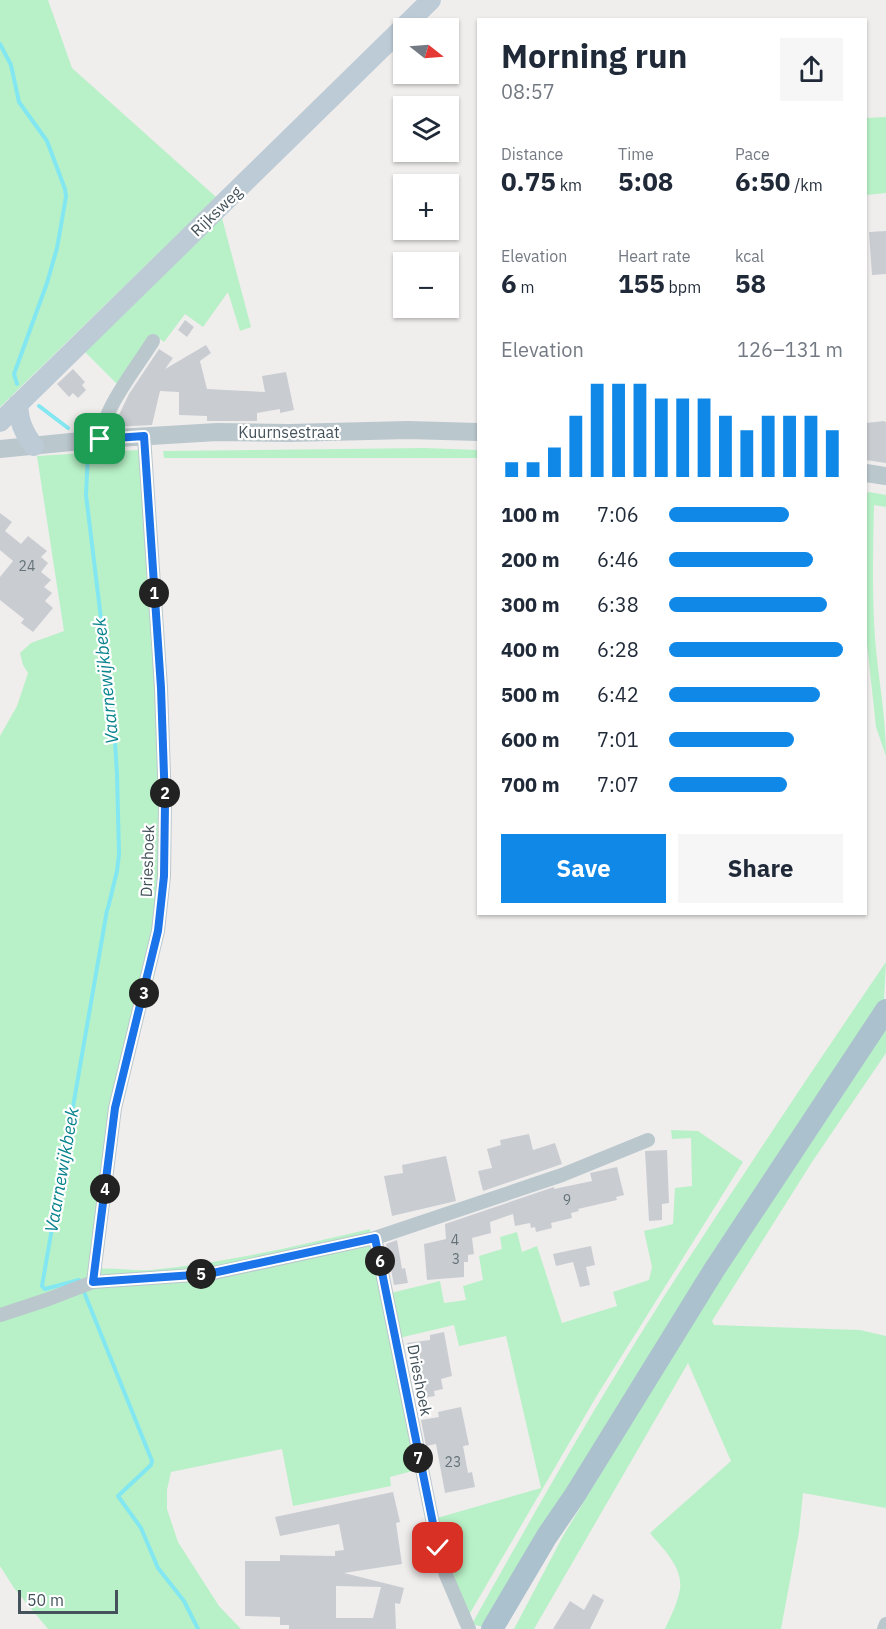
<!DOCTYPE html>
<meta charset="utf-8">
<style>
body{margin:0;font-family:"IBM Plex Sans",sans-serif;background:#f6f6f7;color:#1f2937;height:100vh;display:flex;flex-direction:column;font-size:22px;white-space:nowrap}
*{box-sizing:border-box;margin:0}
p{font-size:20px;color:#747a83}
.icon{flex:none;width:33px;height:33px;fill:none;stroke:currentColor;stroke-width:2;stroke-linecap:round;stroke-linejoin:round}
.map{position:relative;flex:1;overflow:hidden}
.side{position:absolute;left:477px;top:18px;width:390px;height:897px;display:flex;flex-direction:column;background:#fff;border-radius:0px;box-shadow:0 2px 4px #0004}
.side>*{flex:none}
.needle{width:39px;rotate:107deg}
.fabs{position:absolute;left:393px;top:18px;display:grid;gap:12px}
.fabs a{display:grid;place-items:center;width:66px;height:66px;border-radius:0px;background:#fff;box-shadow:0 2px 4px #0004;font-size:30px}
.scale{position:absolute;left:18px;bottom:15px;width:100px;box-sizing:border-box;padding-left:6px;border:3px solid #44535b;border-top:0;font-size:16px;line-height:21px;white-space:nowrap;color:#44535b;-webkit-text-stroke:4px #fff;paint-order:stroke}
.pin{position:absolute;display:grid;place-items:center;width:51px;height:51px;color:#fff;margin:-26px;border-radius:12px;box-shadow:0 3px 9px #0006}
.km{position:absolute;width:30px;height:30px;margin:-15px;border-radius:50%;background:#222;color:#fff;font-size:16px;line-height:30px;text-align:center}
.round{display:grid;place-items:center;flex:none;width:63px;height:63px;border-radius:0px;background:#f6f6f7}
.summary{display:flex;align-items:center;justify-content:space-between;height:102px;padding:0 24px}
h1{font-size:33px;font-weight:700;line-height:45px}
.stats{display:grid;grid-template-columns:repeat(3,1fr);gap:9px;height:102px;padding:6px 24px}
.stats div{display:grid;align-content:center}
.stats b{font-size:26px;font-weight:700}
.stats small{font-size:16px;font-weight:400}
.stats p{font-size:16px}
.chart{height:168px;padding:12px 24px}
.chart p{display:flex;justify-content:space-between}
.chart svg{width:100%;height:108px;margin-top:6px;stroke:#1088e7;stroke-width:6}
.cta{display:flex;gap:12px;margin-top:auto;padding:12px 24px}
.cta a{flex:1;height:69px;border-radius:0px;background:#1088e7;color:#fff;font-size:24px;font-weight:700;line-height:69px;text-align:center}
.cta a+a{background:#f6f6f7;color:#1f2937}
ul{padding:0 24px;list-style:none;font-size:20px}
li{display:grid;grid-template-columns:96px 72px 1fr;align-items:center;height:45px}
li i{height:15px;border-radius:8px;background:#1088e7}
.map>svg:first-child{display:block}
.green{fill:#b8f1c7}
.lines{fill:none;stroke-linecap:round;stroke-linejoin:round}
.stream{stroke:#82e7f0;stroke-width:4}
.building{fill:#c9cdd2;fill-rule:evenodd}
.minor{stroke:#bac7cd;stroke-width:14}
.tertiary{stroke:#bac7cd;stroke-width:18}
.secondary{stroke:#bccbd5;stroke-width:20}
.primary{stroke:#abc1ce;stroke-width:22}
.route-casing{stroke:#fff;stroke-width:12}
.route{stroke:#1a73e8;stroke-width:8}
.labels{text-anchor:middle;stroke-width:4.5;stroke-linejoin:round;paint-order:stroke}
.number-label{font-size:14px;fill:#657279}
.street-label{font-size:16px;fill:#44535b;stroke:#fff}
.water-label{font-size:18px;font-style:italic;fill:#07838e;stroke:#fff}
</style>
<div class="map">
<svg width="886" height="1629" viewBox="0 0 886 1629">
<rect width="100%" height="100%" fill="#f0eded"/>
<g class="green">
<path d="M0 0H48L72 68 216 197 0 407Z"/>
<path d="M886 117V193L866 195V118Z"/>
<path d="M222 218 251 327 240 331 228 292 203 327 185 314 164 342 153 334 118 385 85 352Z"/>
<path d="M425 448 478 450V458H164L163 451Z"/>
<path d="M139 450 157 705 160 877 156 912 91 1269C111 1267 131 1271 151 1270 225 1263 297 1246 370 1229L416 1470 390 1477 391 1486 293 1506 282 1449 171 1472 167 1490V1509L178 1542 219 1606 241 1629H48L14 1588 0 1566V736L17 706 28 673 23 665 20 653 31 643 64 631 37 456Z"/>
<path d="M869 492 886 495V507L874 505C873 549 872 593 875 638 878 677 886 717 886 756L876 727 867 644 866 494Z"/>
<path d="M886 962 884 999 849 1051 483 1627 472 1624C534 1513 597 1402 665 1295 737 1183 811 1072 886 962Z"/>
<path d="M886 1026V1053L812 1162 712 1321 714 1325 860 1330 886 1336V1508L803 1493 799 1532 781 1629H665C670 1618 676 1606 679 1594 686 1570 664 1550 650 1533L731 1461 688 1363 534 1629H514L563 1536 688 1329Z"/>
<path d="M671 1130 698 1131 743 1162 596 1397 469 1615 460 1596 437 1518 541 1488 506 1336 459 1346 454 1325 399 1338 391 1293 440 1281 444 1303 466 1300 463 1286 483 1280 479 1256 502 1249 500 1237 517 1232 522 1252 537 1246 562 1323 617 1306 613 1292 649 1280 652 1267 644 1231 673 1224 675 1188 692 1186 691 1138 672 1139Z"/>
</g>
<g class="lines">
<g class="stream">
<path d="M0 44 11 65 19 102 47 141 65 189 66 197 57 248 47 283 14 374 17 384"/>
<path d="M39 406 68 428"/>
<path d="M88 453 86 495 114 726 117 774 119 854 117 871 108 908"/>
<path d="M79 1280 45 1289 42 1286 107 910"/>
<path d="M84 1292 152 1461 151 1465 118 1496 141 1528 158 1568 184 1601 198 1629"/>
</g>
</g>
<g class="building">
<path d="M886 231V274L872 275 869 232Z"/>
<path d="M185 320 194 327 187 337 178 330Z"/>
<path d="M206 345 211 353 200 361 207 389 265 392 262 376 286 372 294 410 280 413V409L257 413V421H207V416L179 415V392L160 391 152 425 113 427 129 394 159 349 173 358 165 369Z"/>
<path d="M73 369 85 382 82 385 86 390 78 398 73 393 69 397 57 384Z"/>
<path d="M884 421 886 422V463L866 460V423Z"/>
<path d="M0 513 12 522 5 531 21 544 28 536 47 551 41 557 48 563 41 572 51 580 44 587 52 593 45 601 53 608 33 632 21 623 24 619 0 600V577L13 561 0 550Z"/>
<path d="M529 1134 533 1150 555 1143 562 1164 483 1191 478 1171 492 1168 487 1149 501 1145 500 1140Z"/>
<path d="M667 1150 669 1203 662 1204V1220L649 1221 645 1151Z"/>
<path d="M446 1156 456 1201 392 1216 384 1176 403 1173 402 1165Z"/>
<path d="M617 1167 624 1195 616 1197 617 1200 578 1209 579 1211 571 1213 572 1218 551 1223 552 1228 536 1232 535 1227 531 1228 530 1223 515 1226 513 1214 490 1222 491 1233 472 1238 474 1254 468 1255V1262H464V1277L427 1280 424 1244 446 1239 445 1224 554 1187V1189L592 1181 590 1173Z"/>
<path d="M397 1240 402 1269 405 1268 408 1283 394 1285 386 1244Z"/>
<path d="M591 1246 595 1265 586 1267 590 1285 580 1287 573 1262 556 1266 553 1254Z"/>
<path d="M444 1332 452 1376 441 1379 443 1389 434 1391 435 1396 422 1398 420 1389H417L407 1343 430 1340V1335Z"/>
<path d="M461 1407 469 1445 463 1446 468 1473 472 1472 475 1487 445 1493 436 1444 426 1446 421 1420 439 1417 438 1412Z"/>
<path d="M393 1492 400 1522 396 1523 402 1564 344 1573 404 1588 400 1604 395 1603 396 1629H289V1625H280V1617L245 1616V1561H280V1555L335 1556V1551L344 1550 339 1524 280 1536 275 1517ZM336 1586 381 1587 373 1618H336Z"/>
<path d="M593 1594 604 1600 590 1629H553L570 1601 584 1610Z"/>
</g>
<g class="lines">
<g class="minor">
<path d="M144 436 161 688 165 803 164 876 158 931 115 1108 93 1282 209 1274 375 1238 562 1175 648 1140"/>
<path d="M101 439C102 410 137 367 153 341"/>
<path d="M375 1238 438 1548 446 1575 469 1629"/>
<path d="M0 1315 46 1300 93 1282"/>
<path d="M884 1629 886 1624"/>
</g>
<g class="tertiary">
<path d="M0 449 101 439 217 432 289 433 408 430 478 432"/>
<path d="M866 473 886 476"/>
</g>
<g class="secondary">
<path d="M18 404C19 421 23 432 34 446"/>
<path d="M0 422 431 0"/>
</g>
<path class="primary" d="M492 1629 547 1536 575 1495 714 1270 886 1010"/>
</g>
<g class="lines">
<defs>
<path id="route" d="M100 439 144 436 161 688 165 804 164 876 158 931 115 1108 93 1282 208 1274 375 1238 438 1548"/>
</defs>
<use href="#route" class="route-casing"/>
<use href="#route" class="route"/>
</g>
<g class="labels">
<g class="number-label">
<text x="27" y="571">24</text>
<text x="567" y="1205">9</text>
<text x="455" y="1245">4</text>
<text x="456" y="1264">3</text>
<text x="453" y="1467">23</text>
</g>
<g class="street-label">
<text transform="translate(216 211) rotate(-44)" y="6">Rijksweg</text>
<text x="289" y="438">Kuurnsestraat</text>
<text transform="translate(147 861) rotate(-88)" y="6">Drieshoek</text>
<text transform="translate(420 1380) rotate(79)" y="6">Drieshoek</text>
</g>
<g class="water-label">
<text transform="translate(106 681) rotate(-96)" y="6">Vaarnewijkbeek</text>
<text transform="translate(62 1170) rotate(-80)" y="6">Vaarnewijkbeek</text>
</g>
</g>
</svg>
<div class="fabs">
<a><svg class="needle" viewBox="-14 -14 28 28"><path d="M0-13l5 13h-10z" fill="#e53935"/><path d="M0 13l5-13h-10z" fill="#747a83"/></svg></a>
<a><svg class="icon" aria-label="layers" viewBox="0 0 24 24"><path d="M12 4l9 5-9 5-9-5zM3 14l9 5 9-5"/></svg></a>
<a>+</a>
<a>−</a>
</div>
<div class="scale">50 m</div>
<div class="pin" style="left:100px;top:439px;background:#1e9e55"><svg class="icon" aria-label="arrive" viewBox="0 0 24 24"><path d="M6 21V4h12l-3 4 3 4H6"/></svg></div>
<div class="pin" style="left:438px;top:1548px;background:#d93025"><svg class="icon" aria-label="check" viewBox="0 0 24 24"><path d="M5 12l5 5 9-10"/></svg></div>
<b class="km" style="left:154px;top:593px">1</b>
<b class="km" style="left:165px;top:793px">2</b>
<b class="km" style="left:144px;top:993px">3</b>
<b class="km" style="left:105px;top:1189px">4</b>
<b class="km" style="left:201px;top:1274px">5</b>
<b class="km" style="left:380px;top:1261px">6</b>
<b class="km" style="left:418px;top:1458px">7</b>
<section class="side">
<div class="summary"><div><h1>Morning run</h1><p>08:57</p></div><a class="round"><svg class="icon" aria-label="share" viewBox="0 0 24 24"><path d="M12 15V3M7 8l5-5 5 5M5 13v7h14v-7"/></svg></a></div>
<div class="stats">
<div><p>Distance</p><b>0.75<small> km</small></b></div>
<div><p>Time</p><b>5:08</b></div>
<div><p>Pace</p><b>6:50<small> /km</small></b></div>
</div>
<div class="stats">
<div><p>Elevation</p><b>6<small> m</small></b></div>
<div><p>Heart rate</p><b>155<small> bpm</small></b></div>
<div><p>kcal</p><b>58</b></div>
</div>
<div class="chart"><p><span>Elevation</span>126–131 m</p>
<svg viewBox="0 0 160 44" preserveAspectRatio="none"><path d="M5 44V38M15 44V38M25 44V32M35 44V19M45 44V6M55 44V6M65 44V6M75 44V12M85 44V12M95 44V12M105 44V19M115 44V25M125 44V19M135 44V19M145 44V19M155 44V25"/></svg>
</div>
<ul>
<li><b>100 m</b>7:06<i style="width:69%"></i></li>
<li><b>200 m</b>6:46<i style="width:83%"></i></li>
<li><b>300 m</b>6:38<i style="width:91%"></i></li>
<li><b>400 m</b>6:28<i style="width:100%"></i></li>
<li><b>500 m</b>6:42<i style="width:87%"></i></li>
<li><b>600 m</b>7:01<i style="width:72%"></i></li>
<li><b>700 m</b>7:07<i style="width:68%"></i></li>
</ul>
<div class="cta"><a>Save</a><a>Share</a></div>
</section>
</div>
